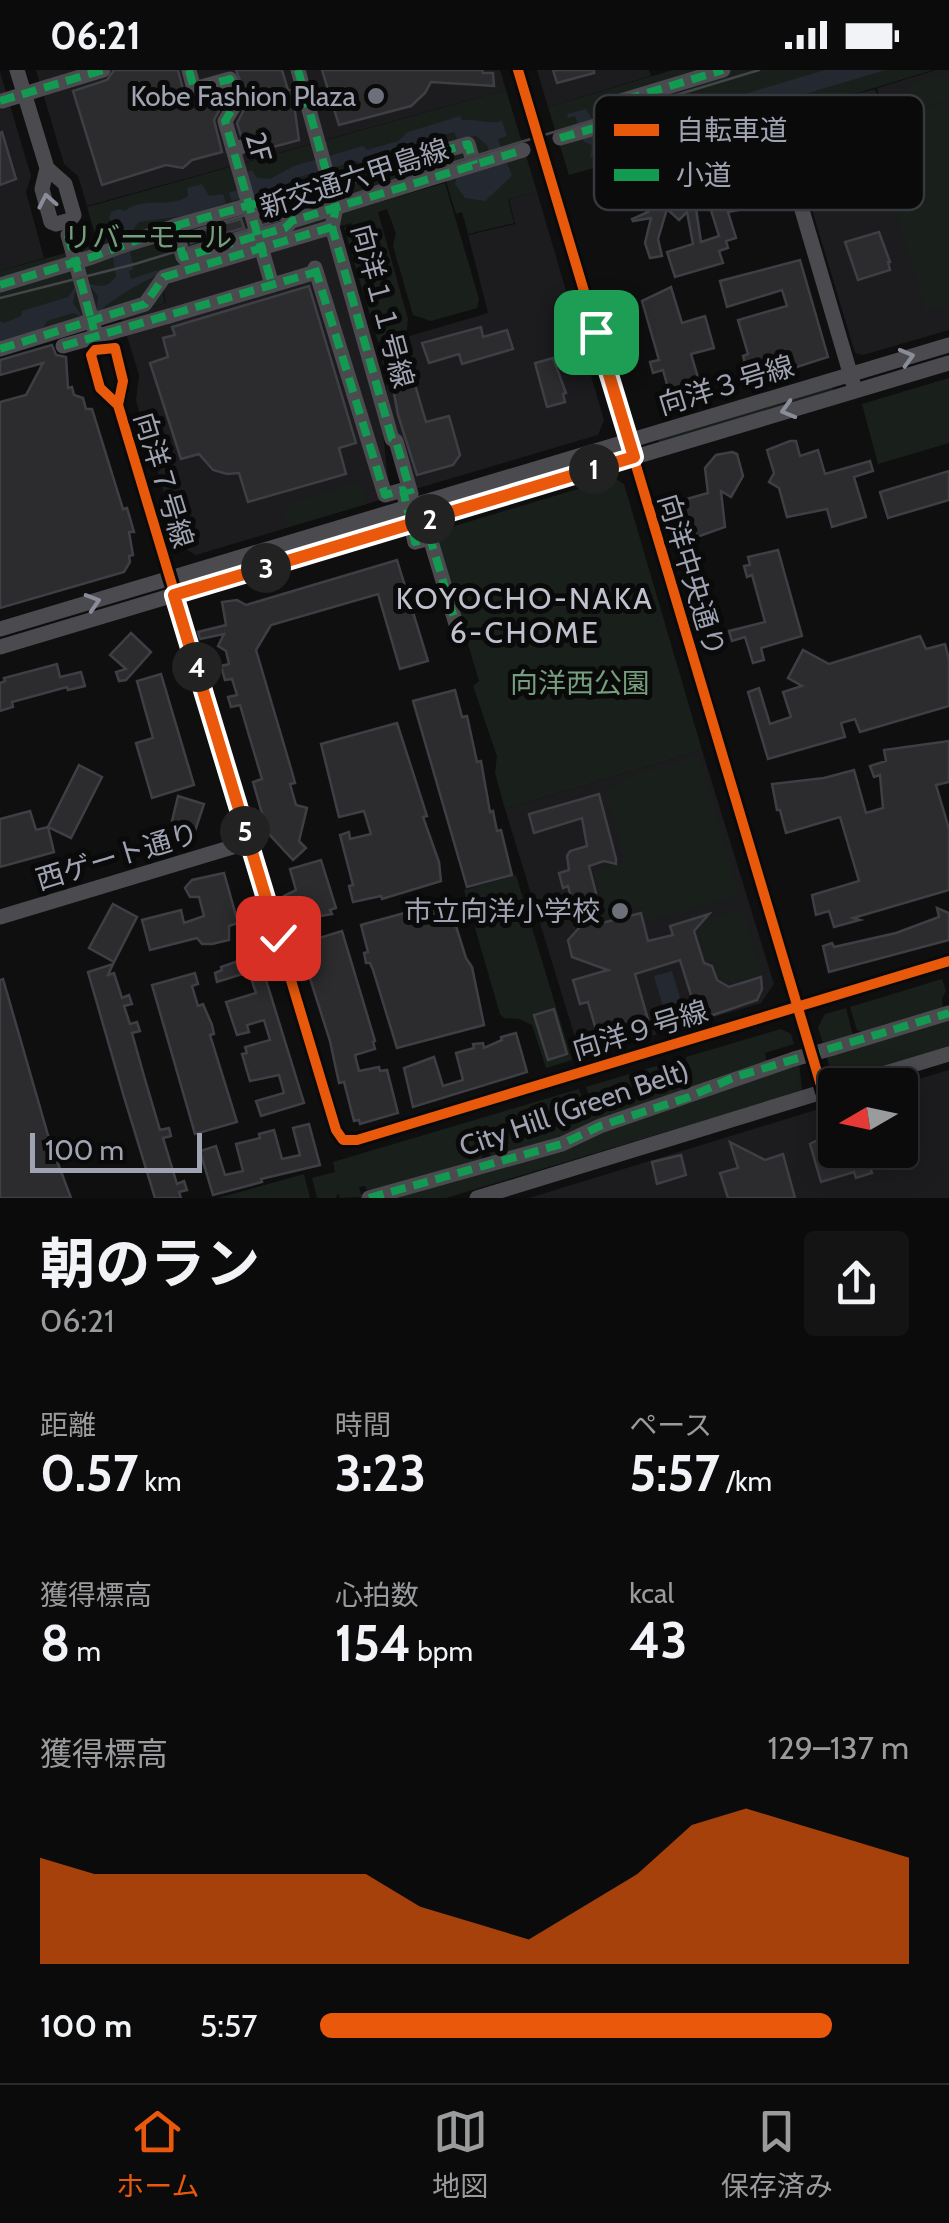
<!DOCTYPE html>
<html lang="ja">
<meta charset="utf-8">
<style>
body{margin:0;font-family:Cabin,"Noto Sans JP",sans-serif;background:#141415;color:#f1f3f6;height:100vh;display:flex;flex-direction:column;font-size:38px;white-space:nowrap}
*{box-sizing:border-box;margin:0}
p{font-size:32px;color:#9a9b9d}
.icon{flex:none;width:55px;height:55px;fill:none;stroke:currentColor;stroke-width:2;stroke-linecap:round;stroke-linejoin:round}
.map{position:relative;height:1128px;overflow:hidden}
.panel{display:flex;flex-direction:column;background:#0b0b0c;flex:1}
.panel>*{flex:none}
.needle{width:65px;rotate:261deg}
.fabs{position:absolute;left:818px;top:998px;display:grid;gap:20px}
.fabs a{display:grid;place-items:center;width:100px;height:100px;border-radius:10px;background:#0b0b0c;box-shadow:0 5px 25px #0003,0 0 0 2px #2b2b2d;font-size:50px}
.scale{position:absolute;left:30px;bottom:25px;width:172px;box-sizing:border-box;padding-left:10px;border:5px solid #9fa3b2;border-top:0;font-size:28px;line-height:35px;white-space:nowrap;color:#9fa3b2;-webkit-text-stroke:8px #0a0a0b;paint-order:stroke}
.pin{position:absolute;display:grid;place-items:center;width:85px;height:85px;color:#fff;margin:-42px;border-radius:20px;box-shadow:0 5px 15px #0006}
.km{position:absolute;width:50px;height:50px;margin:-25px;border-radius:50%;background:#222;color:#fff;font-size:28px;line-height:50px;text-align:center}
.round{display:grid;place-items:center;flex:none;width:105px;height:105px;border-radius:10px;background:#141415}
.head{display:flex;align-items:center;justify-content:space-between;height:170px;padding:0 40px}
h1{font-size:55px;font-weight:700;line-height:75px}
.figures{display:grid;grid-template-columns:repeat(3,1fr);gap:15px;height:170px;padding:10px 40px}
.figures div{display:grid;align-content:center}
.figures b{font-size:50px;font-weight:700}
.figures small{font-size:28px;font-weight:400}
.figures p{font-size:28px}
.chart{height:280px;padding:20px 40px}
.chart p{display:flex;justify-content:space-between}
.chart svg{width:100%;height:180px;margin-top:10px;fill:#ea580c;opacity:.7}
ul{padding:0 40px;list-style:none;font-size:32px}
li{display:grid;grid-template-columns:160px 120px 1fr;align-items:center;height:75px}
li i{height:25px;border-radius:12px;background:#ea580c}
.status{display:flex;justify-content:space-between;align-items:center;height:70px;padding:0 50px;background:#0b0b0c;direction:ltr}
.status svg{height:28px;fill:currentColor}
.menu{display:flex;justify-content:space-around;align-items:center;height:140px;border-top:2px solid #2b2b2d;background:#0b0b0c;font-size:28px;color:#9a9b9d}
.menu a{display:grid;justify-items:center;gap:5px}
.menu .current{color:#ea580c}
.map>svg:first-child{display:block}
.built{fill:#1c1c1e}
.green{fill:#19201b}
.water{fill:#232831}
.building{fill:#2c2c2e;stroke:#3e3f44;stroke-width:2.5}
.lines{fill:none;stroke-linecap:round;stroke-linejoin:round}
.minor{stroke:#4a4a4f;stroke-width:15}
.tram{stroke:#444549;stroke-width:2.5}
.minor-bridge{stroke:#4a4a4f;stroke-width:15}
.quiet{stroke:#139951;stroke-width:8;stroke-dasharray:15 8;stroke-linecap:butt}
.cycleway-casing{stroke:#0a0a0b;stroke-width:16}
.cycleway{stroke:#e8590c;stroke-width:10}
.oneway{stroke:#8a8d99}
.route-casing{stroke:#fff;stroke-width:20}
.route{stroke:#ea580c;stroke-width:12}
.poi-dot{fill:#6d6f79;stroke:#0a0a0b;stroke-width:4}
.labels{text-anchor:middle;stroke-width:10;stroke-linejoin:round;paint-order:stroke}
.poi-label{font-size:28px;fill:#9fa3b2;stroke:#0a0a0b;text-anchor:end}
.street-label{font-size:28px;fill:#9fa3b2;stroke:#0a0a0b}
.park-label{font-size:28px;fill:#759e7d;stroke:#0a0a0b}
.neighbourhood-label{font-size:30px;letter-spacing:2.5px;fill:#c0c2ce;stroke:#0a0a0b}
.key{fill:#0a0a0b;stroke:#37383d;stroke-width:2.5}
.key-label{font-size:28px;fill:#9fa3b2}
</style>
<div class="status"><b>06:21</b><svg viewBox="0 0 49 12"><path d="M0 12V9h3v3zM5 12V6h3v6zM10 12V3h3v9zM15 12V0h3v12zM26 1h20v11H26zM47 4h2v5h-2z"/></svg></div>
<div class="map">
<svg width="949" height="1128" viewBox="0 0 949 1128">
<rect width="100%" height="100%" fill="#0f0f10"/>
<g class="built">
<path d="M36 0H290L311 74 87 136 78 106 64 94Z"/>
<path d="M304 0H500L506 20 325 70Z"/>
<path d="M537 0H649L651 6 548 37Z"/>
<path d="M936 0H949V260L863 285 855 283 798 93 802 56 880 31 877 18Z"/>
<path d="M0 2 31 106 26 122 44 188 0 201Z"/>
<path d="M537 122 604 350 598 365 412 420 392 348 379 275 488 243 468 165 515 154 509 129Z"/>
<path d="M331 161 381 345 390 427 196 485 180 476 136 331 139 305 121 247 166 233 161 212Z"/>
<path d="M702 680 774 914 761 933 581 987 505 739Z"/>
<path d="M949 1000V1128H529L835 1034V1080H900L898 1015Z"/>
</g>
<g class="green">
<path d="M673 0H933L851 25 875 19 879 30 802 53 798 40 569 105 548 37Z"/>
<path d="M949 1V30L915 40 908 14Z"/>
<path d="M506 20 537 122 508 129 514 153 468 164 462 142 456 144 446 111 363 137 445 113 479 229 477 238 431 251 413 245 393 176 396 163 387 139 378 142 408 249 406 266 378 272 344 158 352 155 351 153 160 211 165 233 0 283V201L98 174 87 137Z"/>
<path d="M949 32V234L926 241 871 55Z"/>
<path d="M949 308V373L878 394 862 334Z"/>
<path d="M832 317 833 320 659 373 658 369Z"/>
<path d="M605 385 606 389 200 513 199 509Z"/>
<path d="M614 408 624 414 702 680 505 739 495 703 497 686 473 616 479 611 435 462Z"/>
<path d="M355 413 362 418 367 434 288 457 284 442 289 434Z"/>
<path d="M699 686 739 825 647 852 642 836 607 846 594 801 626 791 605 718 622 713 621 709Z"/>
<path d="M516 805 572 990 546 998 532 955 519 949 504 948 500 944 464 820Z"/>
<path d="M742 840 762 904 732 912 720 906 715 893 707 890 699 860 705 850Z"/>
<path d="M942 909 946 921 942 928 943 940 864 963 857 960 850 937Z"/>
<path d="M846 938 853 966 824 977 818 957 825 944Z"/>
<path d="M949 946V977L845 1008 831 1002 826 984Z"/>
<path d="M781 959 791 964 794 974 765 983 767 994 493 1092 486 1070 488 1064 681 1012 687 1005 686 987Z"/>
<path d="M680 989 681 1001 677 1008 590 1029 586 1017Z"/>
<path d="M799 992 802 1021 446 1128H386Z"/>
<path d="M579 1019 583 1031 482 1061 477 1071 484 1094 369 1124 365 1116 359 1117 362 1127 340 1128 338 1123 336 1128H317L312 1108 335 1102 333 1092Z"/>
<path d="M304 1104 310 1128H218Z"/>
</g>
<g class="water">
<path d="M825 0H886L590 88 592 75 584 72 575 46 568 48 567 44 586 39 604 66Z"/>
<path d="M460 46 462 50C477 48 488 55 502 51L507 66 498 69 512 106 485 131 465 128 455 114 457 107 493 95 487 75 476 66 457 69 454 62 418 72 416 77 360 94 357 91 299 107 267 125 262 123 232 131 229 123 238 120V106L252 100 257 108 270 109 294 96 363 76 367 80 398 71 408 62Z"/>
<path d="M202 114 209 126 223 124 226 133 184 146 139 152C124 168 131 180 133 199L129 201 131 209 158 200 159 205C142 211 107 232 96 245L98 226 88 214C101 216 107 219 116 206L110 172 114 156 109 148 111 142 119 139 125 141C143 126 169 139 188 126L187 118Z"/>
<path d="M76 216 73 233 83 247 73 243 47 251 40 263 0 275V251L4 253 21 246 22 241 68 227Z"/>
<path d="M672 901 684 941 666 947 654 906Z"/>
</g>
<g class="building">
<path d="M114 0H178L184 23 192 30 223 23 225 30 214 50 222 82 192 90 183 98 166 95 102 115 73 21 107 10Z"/>
<path d="M236 0H282L288 20H292L299 70 273 77 268 66 251 72 241 66 237 53 248 32Z"/>
<path d="M322 0H482L483 3H493L494 16 431 12 425 23 411 36 339 55Z"/>
<path d="M553 0H594V3L557 13Z"/>
<path d="M2 62 16 109 0 115V63Z"/>
<path d="M718 70 720 80 729 78 731 82 738 86 730 112 747 108 748 112 776 106 781 127 770 129 771 134 728 142 736 168 726 171 728 178 719 181 723 193 675 207 667 182 693 174 687 142 679 150 667 139 658 169 662 186 650 188 645 173 651 148 633 151 632 149 648 142 629 124 628 115 637 113 649 132 668 122 672 112 668 97 650 101 647 91 648 85 666 80 680 111 688 109 693 118 701 172 719 166 709 134 728 130 708 72Z"/>
<path d="M241 149 244 158 191 173 189 164Z"/>
<path d="M879 162 890 192H888L890 200 858 210 845 172Z"/>
<path d="M800 190 828 287 750 312 743 286 748 284 738 250 787 236 782 220 727 237 720 211Z"/>
<path d="M309 216 356 373 339 378 346 404 248 432 239 403 227 404 213 400 199 384 181 389 150 293 168 287 163 268 175 265 172 257Z"/>
<path d="M671 217 682 253 705 246 714 278 691 284 703 324 692 328 686 324 671 329 663 300 653 303 650 292 659 290 642 231Z"/>
<path d="M481 257 483 267 507 260 513 279 462 294 459 284 429 293 422 273Z"/>
<path d="M52 275 56 285 66 287 68 318 72 317 74 325 83 328 86 339H92L123 439 127 438 134 462H129L133 485 129 486 130 492 124 502 0 538V332L26 325 43 293 0 305V290Z"/>
<path d="M553 288 566 323 563 324 565 332 547 337 535 293Z"/>
<path d="M411 301 426 352 449 346 460 385 453 395 417 405 398 345 391 307Z"/>
<path d="M790 371H796L800 386 818 380 825 404 870 391 873 401 854 407 866 447 832 457 827 439 787 447 779 418 769 412 774 403 767 380Z"/>
<path d="M732 382 737 384 743 406 731 427 721 421 725 457 697 467 691 453 679 456 672 433 708 423 705 398 716 385Z"/>
<path d="M949 401V430L888 448 880 422Z"/>
<path d="M778 480 802 566 761 578 764 590 753 593 745 567 732 571 729 561 765 552 752 505 747 507 744 496 750 495 748 487Z"/>
<path d="M397 490 428 591 400 599 378 524 271 555 256 580 292 702 295 713 290 714 296 735 307 738 299 771 306 778 293 790 269 764 261 740 253 712 262 709 240 635 231 637 228 627 237 625 232 609 225 610 221 596 229 594 226 581 218 576 224 564 200 569 198 562 226 555 222 532 237 530 246 535Z"/>
<path d="M131 563 151 582 126 610 119 611 116 602 126 599 110 585Z"/>
<path d="M920 566 926 579 945 574 949 590V636L860 662 855 649 841 653 845 667 768 689 748 622 759 618 770 654 791 647 783 622 802 616 788 608 803 580 829 594Z"/>
<path d="M57 594 60 607 81 602 85 616 68 620 67 617 12 632 13 637 0 641V613L5 611 4 608Z"/>
<path d="M161 604 194 715 152 728 136 673 153 668 137 611Z"/>
<path d="M455 620 462 647 467 646 477 692 481 691 490 742 493 741 497 761 501 760 512 805 467 817 413 631Z"/>
<path d="M397 653 427 746 423 747 439 792 441 811 382 829 381 826 353 832 349 816 353 815 340 765 349 762 350 769 371 764 364 741 339 747 321 674Z"/>
<path d="M949 671V712L936 715 949 759V820L853 848 860 850 834 857 829 841 816 845 812 825 859 811 840 747 786 763 780 740H777L772 714 824 708 854 700 866 743 883 738 880 705 874 707 870 696 886 691 884 680Z"/>
<path d="M79 695 102 707 71 768 48 757Z"/>
<path d="M599 724 616 789V794L604 791 589 796 596 823 590 824 598 854 641 843 648 871 673 865 670 856 709 844 694 861 704 893 712 896 717 910 729 917 761 907 762 919 757 930 710 946 709 941 697 944 680 890 635 904 651 960 600 974 588 932 580 934 573 910 608 900 572 887 568 870 579 858 568 816 563 818 559 803 569 800 567 786 570 781 587 776 582 748 534 763 529 744Z"/>
<path d="M178 726 204 734 194 764 177 760 166 776Z"/>
<path d="M30 741 36 760 48 757 54 782 0 797V749Z"/>
<path d="M321 790 336 838 330 840 332 844 296 850 294 845 290 846 284 826 296 820 290 799Z"/>
<path d="M224 803 238 853 229 856V870L212 874H202L197 868 150 880 142 850 181 840 184 853 204 846 199 827H190L185 818 192 810Z"/>
<path d="M448 831 466 888 472 897 484 955 397 978 373 900 370 893H366L364 883 368 882 361 855Z"/>
<path d="M113 834 137 847 114 892 89 878Z"/>
<path d="M937 838 949 843V870L829 902 823 876 832 873 834 877 896 863 939 847Z"/>
<path d="M342 861 375 971 373 972 375 979 355 985 359 1001 379 997 380 1001 387 1000 398 1043 360 1054 359 1050 354 1051 344 1012 339 1013 330 971 299 874Z"/>
<path d="M258 884 304 1033 261 1046 256 1031 284 1023 279 1005 250 1011 242 984 247 983 245 977 270 970 264 950 247 955 249 962 237 965 226 932 256 923 249 902 217 912 215 903 222 900 221 897Z"/>
<path d="M113 894 108 905 114 903 122 928 129 925 132 934 124 936 130 954 137 952 140 961 132 963 144 1006 160 1060 169 1058 171 1066 163 1068 177 1114 184 1111 187 1120 179 1122 181 1128H155L124 1027 88 902Z"/>
<path d="M195 903 198 914 192 916 198 936 203 934 212 955 214 964 210 965 237 1052 195 1064 152 915Z"/>
<path d="M3 909 50 1072 71 1128H0V910Z"/>
<path d="M554 939 567 984 548 990 534 945Z"/>
<path d="M516 963 527 1002 413 1037 404 998 434 987 443 1016 463 1010 456 983 474 978 473 974 483 973 484 978 502 970 501 967Z"/>
<path d="M309 1054 320 1095 261 1109 262 1112 213 1125 200 1081 216 1076 225 1105 243 1101 236 1074 260 1068 259 1064 274 1060 282 1089 300 1085 293 1058Z"/>
<path d="M830 1064 835 1065V1080H881L885 1092 870 1097 872 1103 856 1108 854 1102 821 1112 810 1074Z"/>
<path d="M730 1072 765 1090 783 1084 795 1128H728L720 1103 738 1098Z"/>
<path d="M681 1085 686 1105 657 1114 652 1092Z"/>
</g>
<g class="lines">
<g class="minor">
<path d="M17 0 47 98 65 114 74 145 70 150 56 154 51 152 42 119 47 98"/>
<path d="M189 0 194 19 230 9 237 31 225 51 233 79 241 77"/>
<path d="M298 0 336 137 332 157 392 369 396 371 411 424"/>
<path d="M518 0 823 1022"/>
<path d="M47 17 103 0"/>
<path d="M560 68 616 52 611 34 723 0"/>
<path d="M789 96 766 73 763 55 789 49 794 67 789 96 853 313"/>
<path d="M175 156 468 74 474 94"/>
<path d="M68 165 95 261"/>
<path d="M315 198 385 425 403 420"/>
<path d="M0 215 92 187 175 156 183 187 285 158 292 151 523 80"/>
<path d="M169 246 316 202"/>
<path d="M0 279 145 234 164 207 332 157"/>
<path d="M118 335 123 311 115 278 95 280 91 285 100 318 118 335 336 1060 343 1070H357L949 891"/>
<path d="M415 472 430 468 456 554"/>
<path d="M0 559 949 275"/>
<path d="M0 577 949 293"/>
<path d="M0 847 249 772"/>
<path d="M833 978 949 943"/>
<path d="M846 1015 949 984"/>
<path d="M369 1128 562 1074 600 1056 794 989"/>
<path d="M477 1128 835 1018"/>
</g>
<g class="tram">
<path d="M90 192 339 117"/>
<path d="M0 228 135 194 289 147 395 110 759 0"/>
</g>
<g class="minor-bridge">
<path d="M2 31 47 17"/>
<path d="M233 79 272 215"/>
<path d="M63 276 169 246"/>
<path d="M403 420 415 472"/>
<path d="M794 989 833 978"/>
</g>
<g class="quiet">
<path d="M189 0 194 19 230 9 237 31 225 51 272 215"/>
<path d="M298 0 336 137 332 157 392 369 396 371 411 424"/>
<path d="M0 31 103 0"/>
<path d="M560 68 616 52 611 34 723 0"/>
<path d="M175 156 468 74 474 94"/>
<path d="M68 165 94 260"/>
<path d="M315 198 385 425 403 420 415 472 430 468 456 554"/>
<path d="M0 215 92 187 175 156 183 187 285 158 292 151 523 80"/>
<path d="M63 276 316 202"/>
<path d="M0 279 145 234 164 207 332 157"/>
<path d="M369 1128 562 1074 600 1056 689 1027 735 1007 949 943"/>
</g>
<defs>
<g id="cycleway">
<path d="M518 0 823 1022"/>
<path d="M118 335 123 311 115 278 95 280 91 285 100 318 118 335 336 1060 343 1070H357L949 891"/>
</g>
</defs>
<use href="#cycleway" class="cycleway-casing"/>
<use href="#cycleway" class="cycleway"/>
</g>
<defs><path id="oneway-chevron" d="M-2-3.5L2.5 0L-2 3.5" fill="none" stroke-width="1.6" stroke-linecap="round" stroke-linejoin="round" transform="scale(2.5)"/></defs>
<g class="oneway">
<use href="#oneway-chevron" transform="translate(47 131) rotate(-101)"/>
<use href="#oneway-chevron" transform="translate(907 287) rotate(-16)"/>
<use href="#oneway-chevron" transform="translate(788 340) rotate(164)"/>
<use href="#oneway-chevron" transform="translate(93 532) rotate(-17)"/>
</g>
<g class="lines">
<defs>
<path id="route" d="M278 868 174 525 634 387 596 262"/>
</defs>
<use href="#route" class="route-casing"/>
<use href="#route" class="route"/>
</g>
<g class="poi-dot">
<circle cx="376" cy="26" r="10"/>
<circle cx="620" cy="841" r="10"/>
</g>
<g class="labels">
<g class="poi-label">
<text x="356" y="36">Kobe Fashion Plaza</text>
<text x="600" y="851">市立向洋小学校</text>
</g>
<g class="street-label">
<text transform="translate(259 77) rotate(74)" y="10">2F</text>
<text transform="translate(354 108) rotate(-18)" y="10">新交通六甲島線</text>
<text transform="translate(383 236) rotate(75)" y="10">向洋１１号線</text>
<text transform="translate(726 315) rotate(-17)" y="10">向洋３号線</text>
<text transform="translate(164 410) rotate(73)" y="10">向洋７号線</text>
<text transform="translate(692 505) rotate(73)" y="10">向洋中央通り</text>
<text transform="translate(117 786) rotate(-17)" y="10">西ゲート通り</text>
<text transform="translate(640 960) rotate(-17)" y="10">向洋９号線</text>
<text transform="translate(574 1038) rotate(-19)" y="10">City Hill (Green Belt)</text>
</g>
<g class="park-label">
<text x="148" y="177">リバーモール</text>
<text x="580" y="623">向洋西公園</text>
</g>
<g class="neighbourhood-label">
<text x="525" y="539">KOYOCHO-NAKA<tspan x="525" dy="34">6-CHOME</tspan></text>
</g>
</g>
<rect x="594" y="25" width="330" height="115" rx="15" class="key"/>
<rect x="614" y="54" width="45" height="12" fill="#e8590c"/>
<rect x="614" y="99" width="45" height="12" fill="#139951"/>
<g class="key-label">
<text x="676" y="70">自転車道</text>
<text x="676" y="115">小道</text>
</g>
</svg>
<div class="fabs">
<a><svg class="needle" viewBox="-14 -14 28 28"><path d="M0-13l5 13h-10z" fill="#e53935"/><path d="M0 13l5-13h-10z" fill="#9a9b9d"/></svg></a>
</div>
<div class="scale">100 m</div>
<div class="pin" style="left:596px;top:262px;background:#1e9e55"><svg class="icon" aria-label="arrive" viewBox="0 0 24 24"><path d="M6 21V4h12l-3 4 3 4H6"/></svg></div>
<div class="pin" style="left:278px;top:868px;background:#d93025"><svg class="icon" aria-label="check" viewBox="0 0 24 24"><path d="M5 12l5 5 9-10"/></svg></div>
<b class="km" style="left:594px;top:399px">1</b>
<b class="km" style="left:430px;top:449px">2</b>
<b class="km" style="left:266px;top:498px">3</b>
<b class="km" style="left:197px;top:597px">4</b>
<b class="km" style="left:245px;top:761px">5</b>
</div>
<section class="panel">
<div class="head"><div><h1>朝のラン</h1><p>06:21</p></div><a class="round"><svg class="icon" aria-label="share" viewBox="0 0 24 24"><path d="M12 15V3M7 8l5-5 5 5M5 13v7h14v-7"/></svg></a></div>
<div class="figures">
<div><p>距離</p><b>0.57<small> km</small></b></div>
<div><p>時間</p><b>3:23</b></div>
<div><p>ペース</p><b>5:57<small> /km</small></b></div>
</div>
<div class="figures">
<div><p>獲得標高</p><b>8<small> m</small></b></div>
<div><p>心拍数</p><b>154<small> bpm</small></b></div>
<div><p>kcal</p><b>43</b></div>
</div>
<div class="chart"><p><span>獲得標高</span>129–137 m</p>
<svg viewBox="0 0 160 44" preserveAspectRatio="none"><path d="M0 44V18L10 22L20 22L30 22L40 22L50 22L60 22L70 30L80 34L90 38L100 30L110 22L120 10L130 6L140 10L150 14L160 18V44z"/></svg>
</div>
<ul>
<li><b>100 m</b>5:57<i style="width:87%"></i></li>
</ul>
</section>
<nav class="menu">
<a class="current"><svg class="icon" aria-label="home" viewBox="0 0 24 24"><path d="M3 11l9-7 9 7M6 9v11h12V9"/></svg>ホーム</a>
<a><svg class="icon" aria-label="map" viewBox="0 0 24 24"><path d="M3 6l6-2 6 2 6-2v14l-6 2-6-2-6 2zM9 4v14M15 6v14"/></svg>地図</a>
<a><svg class="icon" aria-label="saved" viewBox="0 0 24 24"><path d="M7 4h10v16l-5-4-5 4z"/></svg>保存済み</a>
</nav>
